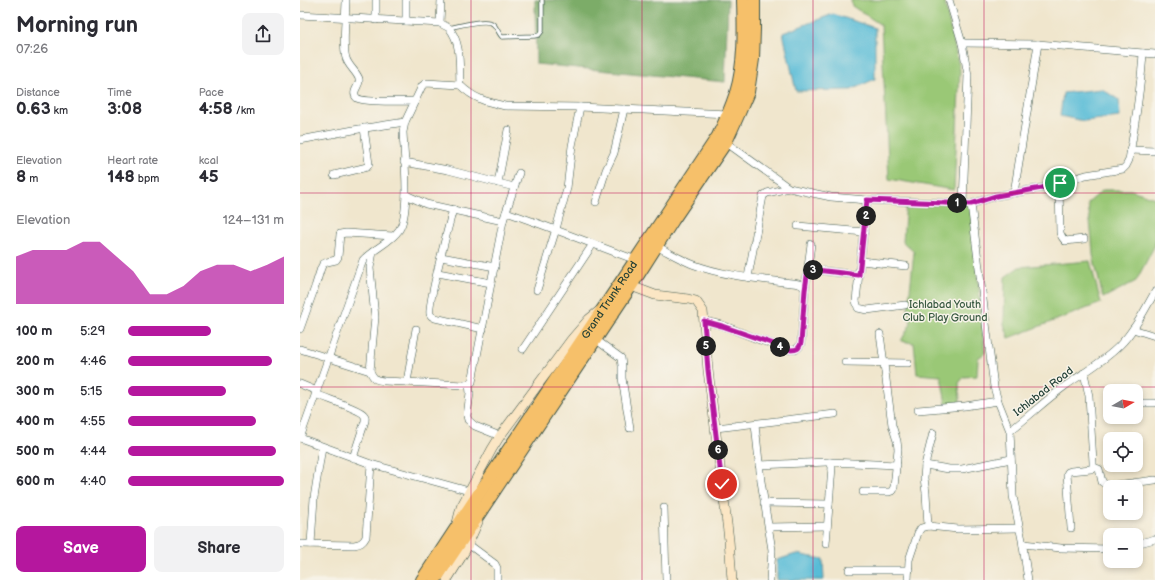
<!DOCTYPE html>
<meta charset="utf-8">
<style>
body{margin:0;font-family:"Balsamiq Sans",sans-serif;background:#f2f2f3;color:#2b2b33;height:100vh;display:flex;flex-direction:column;font-size:15px;white-space:nowrap}
*{box-sizing:border-box;margin:0}
p{font-size:13px;color:#7c7c81}
.icon{flex:none;width:22px;height:22px;fill:none;stroke:currentColor;stroke-width:2;stroke-linecap:round;stroke-linejoin:round}
.map{position:relative;flex:1;overflow:hidden}
.drawer{display:flex;flex-direction:column;background:#fff;width:300px}
.drawer>*{flex:none}
.needle{width:26px;rotate:80deg}
.fabs{position:absolute;left:803px;top:384px;display:grid;gap:8px}
.fabs a{display:grid;place-items:center;width:40px;height:40px;border-radius:8px;background:#fff;box-shadow:0 2px 6px #0003;font-size:20px}
.pin{position:absolute;display:grid;place-items:center;width:34px;height:34px;color:#fff;margin:-17px;border:2px solid #fff;border-radius:50%;box-shadow:0 1px 4px #0007}
.km{position:absolute;width:20px;height:20px;margin:-10px;border-radius:50%;background:#222;color:#fff;font-size:11px;line-height:20px;text-align:center}
.round{display:grid;place-items:center;flex:none;width:42px;height:42px;border-radius:8px;background:#f2f2f3}
.overview{display:flex;align-items:center;justify-content:space-between;height:68px;padding:0 16px}
h1{font-size:22px;font-weight:700;line-height:30px}
.metrics{display:grid;grid-template-columns:repeat(3,1fr);gap:6px;height:68px;padding:4px 16px}
.metrics div{display:grid;align-content:center}
.metrics b{font-size:17px;font-weight:700}
.metrics small{font-size:11px;font-weight:400}
.metrics p{font-size:11px}
.chart{height:112px;padding:8px 16px}
.chart p{display:flex;justify-content:space-between}
.chart svg{width:100%;height:72px;margin-top:4px;fill:#b5179e;opacity:.7}
.action{display:flex;gap:8px;margin-top:auto;padding:8px 16px}
.action a{flex:1;height:46px;border-radius:8px;background:#b5179e;color:#fff;font-size:16px;font-weight:700;line-height:46px;text-align:center}
.action a+a{background:#f2f2f3;color:#2b2b33}
ul{padding:0 16px;list-style:none;font-size:13px}
li{display:grid;grid-template-columns:64px 48px 1fr;align-items:center;height:30px}
li i{height:10px;border-radius:5px;background:#b5179e}
main{display:flex;flex:1;min-height:0}
.map>svg:first-child{display:block}
.green{fill:#9ac876;stroke:#5c8255}
.forest{fill:#7bac67;stroke:#4d744e}
.water{fill:#58bcd7;stroke:#3c7c86}
.lines{fill:none;stroke-linecap:round;stroke-linejoin:round}
.lane-casing{stroke:#3e564b;stroke-width:5}
.street-casing{stroke:#3e564b;stroke-width:8}
.secondary-casing{stroke:#3e564b;stroke-width:10}
.highway-casing{stroke:#3e564b;stroke-width:14}
.lane{stroke:#fff;stroke-width:3.5}
.street{stroke:#fff;stroke-width:7}
.secondary{stroke:#fbe6c4;stroke-width:9}
.highway{stroke:#f6c06b;stroke-width:12}
.route-casing{stroke:#fff;stroke-width:8}
.route{stroke:#b5179e;stroke-width:5}
.grid{fill:none;stroke:#c2185b;stroke-width:1;stroke-opacity:0.55}
.labels{text-anchor:middle;stroke-width:3;stroke-linejoin:round;paint-order:stroke}
.street-label{font-size:11px;fill:#1f3d34;stroke:#f7f3e8}
.park-label{font-size:11px;fill:#385941;stroke:#f7f3e8}
</style>
<main>
<section class="drawer">
<div class="overview"><div><h1>Morning run</h1><p>07:26</p></div><a class="round"><svg class="icon" aria-label="share" viewBox="0 0 24 24"><path d="M12 15V3M7 8l5-5 5 5M5 13v7h14v-7"/></svg></a></div>
<div class="metrics">
<div><p>Distance</p><b>0.63<small> km</small></b></div>
<div><p>Time</p><b>3:08</b></div>
<div><p>Pace</p><b>4:58<small> /km</small></b></div>
</div>
<div class="metrics">
<div><p>Elevation</p><b>8<small> m</small></b></div>
<div><p>Heart rate</p><b>148<small> bpm</small></b></div>
<div><p>kcal</p><b>45</b></div>
</div>
<div class="chart"><p><span>Elevation</span>124–131 m</p>
<svg viewBox="0 0 160 44" preserveAspectRatio="none"><path d="M0 44V15L10 11L20 11L30 11L40 6L50 6L60 15L70 24L80 38L90 38L100 33L110 24L120 20L130 20L140 24L150 20L160 15V44z"/></svg>
</div>
<ul>
<li><b>100 m</b>5:29<i style="width:53%"></i></li>
<li><b>200 m</b>4:46<i style="width:92%"></i></li>
<li><b>300 m</b>5:15<i style="width:63%"></i></li>
<li><b>400 m</b>4:55<i style="width:82%"></i></li>
<li><b>500 m</b>4:44<i style="width:95%"></i></li>
<li><b>600 m</b>4:40<i style="width:100%"></i></li>
</ul>
<div class="action"><a>Save</a><a>Share</a></div>
</section>
<div class="map">
<svg width="855" height="580" viewBox="0 0 855 580">
<rect width="100%" height="100%" fill="#f7f3e8"/>
<filter id="ink" filterUnits="userSpaceOnUse"><feTurbulence type="fractalNoise" baseFrequency=".025" numOctaves="2"/><feDisplacementMap in="SourceGraphic" scale="8" xChannelSelector="R" yChannelSelector="G"/><feConvolveMatrix kernelMatrix="1 2 1 2 8 2 1 2 1" color-interpolation-filters="sRGB"/></filter>
<filter id="wash" filterUnits="userSpaceOnUse"><feTurbulence type="fractalNoise" baseFrequency=".012" numOctaves="4" result="noise"/><feDisplacementMap in="SourceGraphic" scale="16" xChannelSelector="R" yChannelSelector="G"/><feGaussianBlur stdDeviation="0.9" result="paint"/><feColorMatrix in="noise" values="0 0 0 0 0 0 0 0 0 0 0 0 0 0 0 0 0 1.4 0 .05"/><feComposite in="paint" operator="in"/></filter>
<g filter="url(#wash)">
<rect width="100%" height="100%" fill="#f0e6cd"/>
<g class="green">
<path d="M551 0H644L660 70 654 190 589 179 581 25 552 6Z"/>
<path d="M803 190H831L855 198V245L836 281 803 298 793 255 792 240 788 203Z"/>
<path d="M606 202 671 204 685 353 678 358 677 376 664 377 659 383 660 402 646 404 641 376 617 374 614 343 601 341 611 323 608 310 614 252 603 242Z"/>
<path d="M790 261 801 303 709 338 704 324 705 277 719 267Z"/>
</g>
<path class="forest" d="M235 0H428L425 82 236 64Z"/>
<g class="water">
<path d="M533 14 575 28V79L551 90 496 91 483 33Z"/>
<path d="M802 89 819 100 820 117 784 121 760 116 763 93Z"/>
<path d="M496 554 523 559 524 580H477V560Z"/>
</g>
</g>
<g filter="url(#ink)">
<g class="lines">
<defs>
<path id="lane" d="M149 28C158 26 186 18 193 24 197 27 198 33 202 37L234 36 239 35 242 31V0"/>
<g id="street">
<path d="M46 0C46 14 42 46 46 58 48 66 57 72 59 79 61 85 50 92 57 98 64 103 105 101 115 101"/>
<path d="M649 0 662 43 668 75 663 203"/>
<path d="M0 15 140 23C143 25 146 26 149 28 162 43 159 67 160 85 174 99 187 102 205 106L280 107 428 114"/>
<path d="M76 20V0"/>
<path d="M106 21V0"/>
<path d="M140 23 141 0"/>
<path d="M662 43 738 44 855 54"/>
<path d="M0 140 59 129 105 122"/>
<path d="M424 141 489 188 531 197 567 200 671 204 694 387 698 401 710 431"/>
<path d="M830 150 855 151"/>
<path d="M104 162 148 170 214 187"/>
<path d="M34 175 63 168 67 167 69 164 64 128"/>
<path d="M198 183 208 130"/>
<path d="M759 183 760 233 762 237 765 241 784 239"/>
<path d="M714 193 738 44"/>
<path d="M106 195 126 204 203 221"/>
<path d="M567 200 556 301 558 308 567 310 605 305"/>
<path d="M296 202 306 170 314 153 324 109"/>
<path d="M671 204 696 196 742 188 786 175 823 169 826 166 829 160C835 124 841 89 843 53"/>
<path d="M153 209C149 225 127 305 130 314 131 316 132 317 135 318L183 329"/>
<path d="M206 212C250 227 292 244 336 260"/>
<path d="M498 226 564 232"/>
<path d="M356 246C368 252 380 259 392 264 426 277 463 279 499 284L503 286 505 290 501 343 499 347 495 350H491L460 340 422 325 404 321"/>
<path d="M73 252 70 268 75 317 70 371C74 380 76 380 85 381L164 385 169 384 172 382 203 221 219 173"/>
<path d="M141 257 195 267"/>
<path d="M561 261 606 266"/>
<path d="M508 269 559 275"/>
<path d="M138 273 191 283"/>
<path d="M448 277 463 196 467 193 489 188"/>
<path d="M237 290 256 229 267 188 272 146 280 107"/>
<path d="M505 290 511 244"/>
<path d="M0 329 15 287 21 268 23 264 27 262 36 260 38 257 40 234 46 233 93 236"/>
<path d="M833 329 855 336"/>
<path d="M295 339 321 358 322 366V378L330 428"/>
<path d="M0 349 70 371"/>
<path d="M223 349 293 244"/>
<path d="M545 362 608 363"/>
<path d="M107 382 116 329"/>
<path d="M0 384 17 391"/>
<path d="M169 384 170 393 167 416 168 420 175 426 200 436"/>
<path d="M16 394C24 398 60 409 64 415 66 417 65 419 65 421L53 458"/>
<path d="M836 403H855"/>
<path d="M618 410 665 406 698 401"/>
<path d="M455 424 461 481 472 550 470 580"/>
<path d="M416 428 535 414"/>
<path d="M0 438 63 260C73 249 90 243 99 230 111 212 104 155 103 132L105 122 122 86 126 83 160 85"/>
<path d="M0 438 71 464 169 491"/>
<path d="M530 462 597 465"/>
<path d="M459 465 527 462H530L532 467 526 544"/>
<path d="M625 465 649 469H662L711 459"/>
<path d="M793 467 799 469 802 482 808 486 855 480"/>
<path d="M563 492H589L592 491 594 487 598 449 597 441 592 425 580 334"/>
<path d="M464 503 529 504"/>
<path d="M364 508 366 580"/>
<path d="M628 526 626 493 624 478 625 465 633 433"/>
<path d="M469 527 527 526"/>
<path d="M771 528 767 474 768 472 771 471 791 469 793 467V462L789 396 784 373"/>
<path d="M0 544 54 545C60 544 63 543 66 537L71 464"/>
<path d="M11 544 14 498 22 447"/>
<path d="M168 544 195 564 197 568V580"/>
<path d="M723 544 761 548 810 549"/>
<path d="M836 544 855 539"/>
<path d="M549 570H609"/>
<path d="M608 580 609 560 618 533 621 528 628 526 658 529 719 528"/>
<path d="M728 580 722 540 713 496 710 431C729 416 746 400 765 386 783 373 803 362 819 346 835 330 844 311 855 292"/>
</g>
<g id="secondary">
<path d="M331 286 355 295 388 299 396 301 403 311 408 370 429 540 432 580"/>
<path d="M157 523 161 507 192 449 200 436 271 340 289 319 299 311"/>
<path d="M147 580 165 551 178 522"/>
</g>
<g id="highway">
<path id="s1" d="M122 580 178 495 321 282 418 136C425 122 431 108 436 93 445 63 444 30 443 0"/>
<path d="M135 580 331 286 373 220 426 142 439 113 448 92 453 59 454 29V0"/>
</g>
</defs>
<use href="#lane" class="lane-casing"/>
<use href="#street" class="street-casing"/>
<use href="#secondary" class="secondary-casing"/>
<use href="#highway" class="highway-casing"/>
<use href="#lane" class="lane"/>
<use href="#street" class="street"/>
<use href="#secondary" class="secondary"/>
<use href="#highway" class="highway"/>
</g>
</g>
<g class="lines" filter="url(#ink)">
<defs>
<path id="route" d="M422 484 408 370 404 321 422 326 491 350C497 350 499 349 501 343L505 290 508 269 559 275 567 200 671 204 696 196 742 188 760 183"/>
</defs>
<use href="#route" class="route-casing"/>
<use href="#route" class="route"/>
</g>
<path class="grid" d="M171 0V580M342 0V580M513 0V580M684 0V580M0 193H855M0 387H855"/>
<g class="labels">
<g class="street-label">
<text dy="4" stroke="none"><textPath href="#s1" startOffset="337">Grand Trunk Road</textPath></text>
<text transform="translate(743 391) rotate(-38)" y="4">Ichlabad Road</text>
</g>
<g class="park-label">
<text x="645" y="308">Ichlabad Youth<tspan x="645" dy="13">Club Play Ground</tspan></text>
</g>
</g>
</svg>
<div class="fabs">
<a><svg class="needle" viewBox="-14 -14 28 28"><path d="M0-13l5 13h-10z" fill="#e53935"/><path d="M0 13l5-13h-10z" fill="#7c7c81"/></svg></a>
<a><svg class="icon" aria-label="locate" viewBox="0 0 24 24"><circle cx="12" cy="12" r="6"/><path d="M12 2v4M12 18v4M2 12h4M18 12h4"/></svg></a>
<a>+</a>
<a>−</a>
</div>
<div class="pin" style="left:760px;top:183px;background:#1e9e55"><svg class="icon" aria-label="arrive" viewBox="0 0 24 24"><path d="M6 21V4h12l-3 4 3 4H6"/></svg></div>
<div class="pin" style="left:422px;top:484px;background:#d93025"><svg class="icon" aria-label="check" viewBox="0 0 24 24"><path d="M5 12l5 5 9-10"/></svg></div>
<b class="km" style="left:657px;top:203px">1</b>
<b class="km" style="left:566px;top:216px">2</b>
<b class="km" style="left:513px;top:270px">3</b>
<b class="km" style="left:480px;top:347px">4</b>
<b class="km" style="left:406px;top:346px">5</b>
<b class="km" style="left:418px;top:450px">6</b>
</div>
</main>
